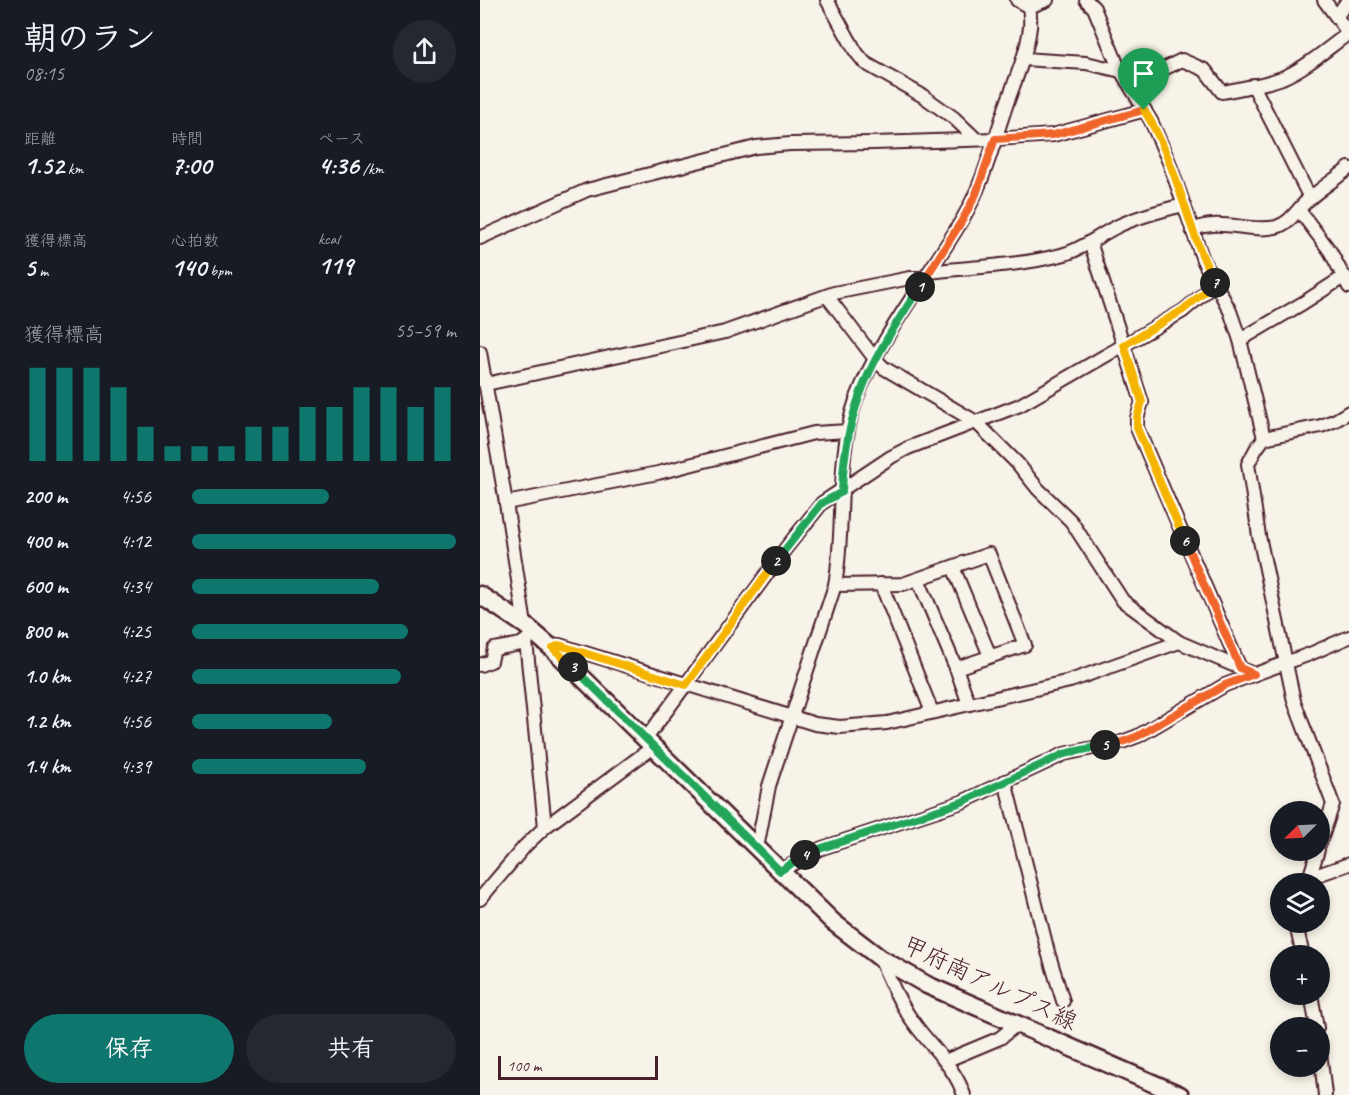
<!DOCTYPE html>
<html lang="ja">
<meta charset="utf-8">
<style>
body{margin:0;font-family:Caveat,"Klee One",sans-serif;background:#242831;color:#f1f3f6;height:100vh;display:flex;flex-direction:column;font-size:22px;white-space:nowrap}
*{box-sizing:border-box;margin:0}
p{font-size:20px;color:#9ea1a6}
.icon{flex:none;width:33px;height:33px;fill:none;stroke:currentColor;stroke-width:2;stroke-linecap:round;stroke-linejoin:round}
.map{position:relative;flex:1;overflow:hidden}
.sheet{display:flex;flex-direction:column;background:#171b24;width:480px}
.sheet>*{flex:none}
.needle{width:39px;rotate:246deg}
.controls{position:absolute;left:790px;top:801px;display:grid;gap:12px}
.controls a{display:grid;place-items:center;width:60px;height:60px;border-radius:50%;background:#171b24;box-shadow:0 3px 9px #0003;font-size:30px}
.scale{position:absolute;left:18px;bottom:15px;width:160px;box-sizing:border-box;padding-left:6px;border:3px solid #4a1f2b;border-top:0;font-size:16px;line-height:21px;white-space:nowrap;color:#4a1f2b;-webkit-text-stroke:4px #f7f3e8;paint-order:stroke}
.pin{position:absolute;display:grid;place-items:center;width:51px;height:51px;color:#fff;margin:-62px -26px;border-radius:50% 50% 50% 0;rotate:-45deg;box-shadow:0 0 6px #0007}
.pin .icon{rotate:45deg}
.km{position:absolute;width:30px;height:30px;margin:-15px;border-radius:50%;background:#222;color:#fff;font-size:16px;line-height:30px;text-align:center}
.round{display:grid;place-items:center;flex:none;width:63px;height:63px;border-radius:32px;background:#242831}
.overview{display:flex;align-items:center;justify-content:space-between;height:102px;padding:0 24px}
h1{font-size:33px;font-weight:800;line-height:45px}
.stats{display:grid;grid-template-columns:repeat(3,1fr);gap:9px;height:102px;padding:6px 24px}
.stats div{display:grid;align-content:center}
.stats b{font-size:26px;font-weight:800}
.stats small{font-size:16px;font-weight:400}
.stats p{font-size:16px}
.chart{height:168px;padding:12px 24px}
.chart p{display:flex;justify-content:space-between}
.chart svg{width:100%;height:108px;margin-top:6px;stroke:#0f766e;stroke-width:6}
.primary-button{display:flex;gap:12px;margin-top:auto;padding:12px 24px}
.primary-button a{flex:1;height:69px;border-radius:36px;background:#0f766e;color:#fff;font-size:24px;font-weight:800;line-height:69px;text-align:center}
.primary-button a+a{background:#242831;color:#f1f3f6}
ul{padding:0 24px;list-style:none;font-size:20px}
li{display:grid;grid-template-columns:96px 72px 1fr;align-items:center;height:45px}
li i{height:15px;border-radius:8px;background:#0f766e}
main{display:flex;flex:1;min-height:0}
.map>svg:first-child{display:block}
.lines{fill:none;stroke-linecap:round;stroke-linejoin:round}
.minor-casing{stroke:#4a1f2b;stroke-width:16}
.major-casing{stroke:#4a1f2b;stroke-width:21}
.minor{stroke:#f7f3e8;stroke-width:12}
.major{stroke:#f7f3e8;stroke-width:16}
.split-1-casing{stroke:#fff;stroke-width:12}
.split-2-casing{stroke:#fff;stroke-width:12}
.split-3-casing{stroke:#fff;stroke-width:12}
.split-4-casing{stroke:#fff;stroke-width:12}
.split-5-casing{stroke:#fff;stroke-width:12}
.split-6-casing{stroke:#fff;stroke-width:12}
.split-7-casing{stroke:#fff;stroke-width:12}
.split-8-casing{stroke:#fff;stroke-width:12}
.split-1{stroke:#f0652b;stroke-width:8}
.split-2{stroke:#22a559;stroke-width:8}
.split-3{stroke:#f5b400;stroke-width:8}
.split-4{stroke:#22a559;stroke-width:8}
.split-5{stroke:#22a559;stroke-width:8}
.split-6{stroke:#f0652b;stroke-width:8}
.split-7{stroke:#f5b400;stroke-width:8}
.split-8{stroke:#f5b400;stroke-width:8}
.labels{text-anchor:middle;stroke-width:4.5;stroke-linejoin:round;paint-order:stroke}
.street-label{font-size:24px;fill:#4a1f2b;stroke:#f7f3e8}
</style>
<main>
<section class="sheet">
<div class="overview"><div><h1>朝のラン</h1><p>08:15</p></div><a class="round"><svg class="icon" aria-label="share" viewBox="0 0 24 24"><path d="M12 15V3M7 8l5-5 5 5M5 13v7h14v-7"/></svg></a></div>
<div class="stats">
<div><p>距離</p><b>1.52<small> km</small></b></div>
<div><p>時間</p><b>7:00</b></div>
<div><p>ペース</p><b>4:36<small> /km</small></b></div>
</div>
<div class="stats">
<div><p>獲得標高</p><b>5<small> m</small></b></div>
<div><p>心拍数</p><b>140<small> bpm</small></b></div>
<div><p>kcal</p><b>119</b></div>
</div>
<div class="chart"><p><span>獲得標高</span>55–59 m</p>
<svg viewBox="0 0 160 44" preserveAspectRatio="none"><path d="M5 44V6M15 44V6M25 44V6M35 44V14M45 44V30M55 44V38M65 44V38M75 44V38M85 44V30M95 44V30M105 44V22M115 44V22M125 44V14M135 44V14M145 44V22M155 44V14"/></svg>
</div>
<ul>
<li><b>200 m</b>4:56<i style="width:52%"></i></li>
<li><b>400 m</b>4:12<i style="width:100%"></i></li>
<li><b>600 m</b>4:34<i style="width:71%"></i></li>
<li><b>800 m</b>4:25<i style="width:82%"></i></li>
<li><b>1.0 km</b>4:27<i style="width:79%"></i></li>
<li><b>1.2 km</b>4:56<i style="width:53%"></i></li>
<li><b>1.4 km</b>4:39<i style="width:66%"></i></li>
</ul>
<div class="primary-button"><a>保存</a><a>共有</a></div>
</section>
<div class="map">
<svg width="869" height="1095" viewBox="0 0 869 1095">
<rect width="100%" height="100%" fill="#f7f3e8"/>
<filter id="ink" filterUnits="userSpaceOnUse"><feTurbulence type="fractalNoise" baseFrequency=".0167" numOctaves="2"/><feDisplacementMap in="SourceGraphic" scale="12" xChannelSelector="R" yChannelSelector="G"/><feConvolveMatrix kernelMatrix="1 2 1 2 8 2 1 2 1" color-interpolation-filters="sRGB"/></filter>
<g filter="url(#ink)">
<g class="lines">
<defs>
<g id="minor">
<path d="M347 0 376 52 385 63 443 96 474 118 496 139"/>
<path d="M537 0 549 7 567 0"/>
<path d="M606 0 614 8 638 66 671 121 689 162 723 260 750 311 760 340 784 438"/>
<path d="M844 0 869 34"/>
<path d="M857 16 868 0"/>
<path d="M543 59 606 63 641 71"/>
<path d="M773 85 830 198"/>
<path d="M652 89 669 76 702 60 725 70 742 92C762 88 783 85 802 78 826 68 848 48 869 33"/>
<path d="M819 210 850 251 869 287"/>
<path d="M712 230C740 217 768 233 796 227 811 223 817 209 828 200 841 188 856 179 869 168"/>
<path d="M0 238 107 190 276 147 310 144 394 143 515 139 573 135 665 110"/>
<path d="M610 242 662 402 657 418V428L760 668"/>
<path d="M449 272C492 267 538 266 581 255 602 250 619 235 638 226 659 216 681 211 703 205"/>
<path d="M347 296 395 359 404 368 496 422 538 464 558 489 591 521 643 601 699 642 774 674"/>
<path d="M760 340 823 303 865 276"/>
<path d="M0 352 26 503 45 625"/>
<path d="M0 379 6 384 245 332 354 293 430 278H445"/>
<path d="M26 503 178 473 334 433 368 431"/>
<path d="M473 567 510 656"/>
<path d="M438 579 476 668 489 704"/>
<path d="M401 584 452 712"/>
<path d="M355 585 423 584 509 554 545 645 476 668"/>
<path d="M46 641 65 827"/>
<path d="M73 649 79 645 335 724 360 727 407 723 590 681 699 642"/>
<path d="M0 665 11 661 14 649 41 644 49 638"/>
<path d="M165 740 306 548 342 503 411 457 428 448 540 405 703 311 735 284"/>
<path d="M525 781 568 952 583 1001"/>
<path d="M840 843 853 804 814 701 779 536 768 464 776 449 784 438 841 426 856 420 869 412"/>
<path d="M277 848 289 786 355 585C366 524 355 460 376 400 401 334 447 280 482 220 503 185 513 144 526 106 535 80 547 54 550 27 551 19 549 9 549 0"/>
<path d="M300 871 342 848 482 802 584 754 642 742 658 736 745 685 830 654 869 637"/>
<path d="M829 878 869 864"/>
<path d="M828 882 838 850"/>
<path d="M0 899 45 846 65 827 173 747"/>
<path d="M817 922V929L823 956"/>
<path d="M400 958C410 981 419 1003 434 1023 451 1047 475 1067 484 1095"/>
<path d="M831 994 837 1028"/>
<path d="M840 1052 845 1095"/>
<path d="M465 1061 520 1038 537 1024"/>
</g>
<path id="major" d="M0 595 45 625 73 649 353 922 400 958 447 985 700 1095"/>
</defs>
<use href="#minor" class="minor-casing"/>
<use href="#major" class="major-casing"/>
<use href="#minor" class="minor"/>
<use href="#major" class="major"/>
</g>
</g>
<g class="lines" filter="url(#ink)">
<defs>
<path id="split-1" d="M440 287 483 219 496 194 515 139 573 135 664 110"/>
<path id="split-2" d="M296 561 342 503 362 492C365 404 393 358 440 287"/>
<path id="split-3" d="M93 667 73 648 79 645 206 685 296 561"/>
<path id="split-4" d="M93 667 300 871 325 855"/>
<path id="split-5" d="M325 855 342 848 482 802 584 754 625 745"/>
<path id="split-6" d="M625 745 642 742 658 736 745 685 774 674 760 668 705 541"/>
<path id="split-7" d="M705 541 657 428V418L662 402 644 345 703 310 735 283"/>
<path id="split-8" d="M664 110C698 163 706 228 735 283"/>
</defs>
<use href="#split-1" class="split-1-casing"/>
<use href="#split-2" class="split-2-casing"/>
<use href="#split-3" class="split-3-casing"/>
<use href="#split-4" class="split-4-casing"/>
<use href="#split-5" class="split-5-casing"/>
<use href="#split-6" class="split-6-casing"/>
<use href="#split-7" class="split-7-casing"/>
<use href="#split-8" class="split-8-casing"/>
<use href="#split-1" class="split-1"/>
<use href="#split-2" class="split-2"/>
<use href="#split-3" class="split-3"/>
<use href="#split-4" class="split-4"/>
<use href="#split-5" class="split-5"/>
<use href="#split-6" class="split-6"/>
<use href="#split-7" class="split-7"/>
<use href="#split-8" class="split-8"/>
</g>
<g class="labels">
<g class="street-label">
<text transform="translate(510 983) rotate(25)" y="8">甲府南アルプス線</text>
</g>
</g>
</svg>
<div class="controls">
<a><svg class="needle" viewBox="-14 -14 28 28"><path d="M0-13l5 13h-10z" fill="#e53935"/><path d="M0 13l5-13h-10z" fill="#9ea1a6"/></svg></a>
<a><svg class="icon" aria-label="layers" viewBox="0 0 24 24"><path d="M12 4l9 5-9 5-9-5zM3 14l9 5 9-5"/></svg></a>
<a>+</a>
<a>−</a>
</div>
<div class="scale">100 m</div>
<div class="pin" style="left:664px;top:110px;background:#1e9e55"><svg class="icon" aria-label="arrive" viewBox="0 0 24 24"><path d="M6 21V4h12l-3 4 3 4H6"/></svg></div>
<b class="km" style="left:440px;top:287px">1</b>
<b class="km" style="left:296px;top:561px">2</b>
<b class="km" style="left:93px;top:667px">3</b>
<b class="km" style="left:325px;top:855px">4</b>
<b class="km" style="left:625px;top:745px">5</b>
<b class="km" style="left:705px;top:541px">6</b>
<b class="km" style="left:735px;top:283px">7</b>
</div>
</main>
